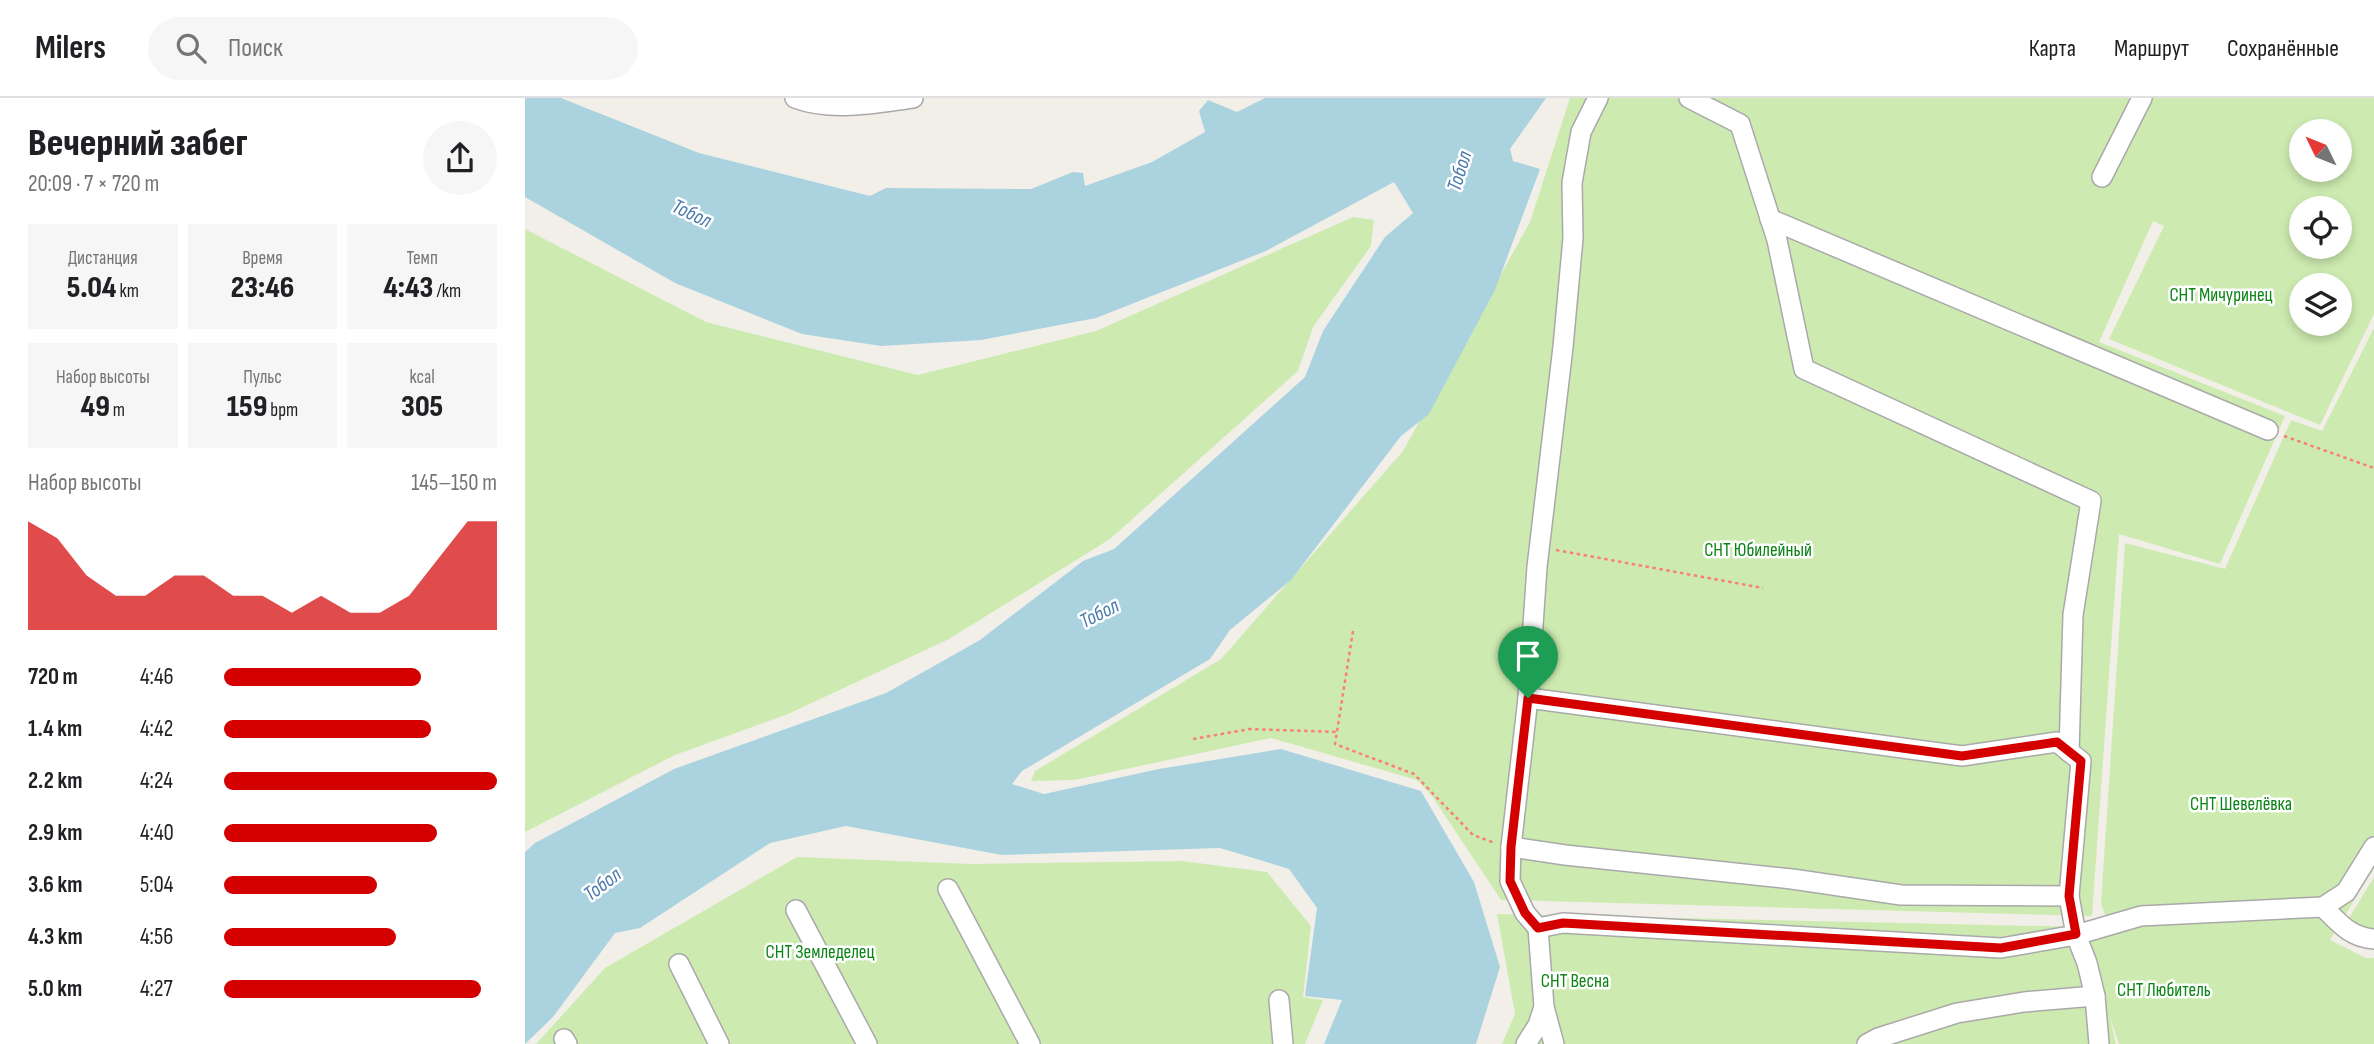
<!DOCTYPE html>
<html lang="ru">
<meta charset="utf-8">
<style>
body{margin:0;font-family:"Sofia Sans Condensed",sans-serif;background:#f6f6f6;color:#202124;height:100vh;display:flex;flex-direction:column;font-size:26px;white-space:nowrap}
*{box-sizing:border-box;margin:0}
p{font-size:23px;color:#757577}
.icon{flex:none;width:38px;height:38px;fill:none;stroke:currentColor;stroke-width:2;stroke-linecap:round;stroke-linejoin:round}
.map{position:relative;flex:1;overflow:hidden}
.details{display:flex;flex-direction:column;background:#fff;width:525px}
.details>*{flex:none}
.needle{width:46px;rotate:313deg}
.buttons{position:absolute;left:1764px;top:21px;display:grid;gap:14px}
.buttons a{display:grid;place-items:center;width:63px;height:63px;border-radius:50%;background:#fff;box-shadow:0 4px 10px #0003;font-size:35px}
.pin{position:absolute;display:grid;place-items:center;width:60px;height:60px;color:#fff;margin:-72px -30px;border-radius:50% 50% 50% 0;rotate:-45deg;box-shadow:0 0 7px #0007}
.pin .icon{rotate:45deg}
.round{display:grid;place-items:center;flex:none;width:74px;height:74px;border-radius:37px;background:#f6f6f6}
.summary{display:flex;align-items:center;justify-content:space-between;height:119px;padding:0 28px}
h1{font-size:38px;font-weight:800;line-height:52px}
.stats{display:grid;grid-template-columns:repeat(3,1fr);gap:10px;height:119px;padding:7px 28px}
.stats div{display:grid;align-content:center;border-radius:0px;background:#f6f6f6;text-align:center}
.stats b{font-size:30px;font-weight:800}
.stats small{font-size:19px;font-weight:400}
.stats p{font-size:19px}
.chart{height:196px;padding:14px 28px}
.chart p{display:flex;justify-content:space-between}
.chart svg{width:100%;height:126px;margin-top:7px;fill:#d40000;opacity:.7}
ul{padding:0 28px;list-style:none;font-size:23px}
li{display:grid;grid-template-columns:112px 84px 1fr;align-items:center;height:52px}
li i{height:18px;border-radius:9px;background:#d40000}
header{display:flex;align-items:center;gap:42px;box-sizing:border-box;height:98px;padding:0 35px;background:#fff;border-bottom:2px solid #e0e0e0}
header strong{font-size:33px}
nav{display:flex;gap:38px;margin-inline-start:auto;font-size:24px}
.search{width:490px;height:63px;background:#f6f6f6;display:flex;align-items:center;gap:18px;box-sizing:border-box;padding:0 24px;border-radius:38px;color:#757577;font-size:26px}
main{display:flex;flex:1;min-height:0}
.map>svg:first-child{display:block}
.grass{fill:#cdebb0;fill-rule:evenodd}
.water{fill:#aad3df}
.lines{fill:none;stroke-linecap:round;stroke-linejoin:round}
.minor-casing{stroke:#a9a9a9;stroke-width:22}
.path{stroke:#fa8072;stroke-width:2.5;stroke-dasharray:3.5 3.5;stroke-linecap:butt}
.minor{stroke:#fff;stroke-width:19}
.route-casing{stroke:#fff;stroke-width:14}
.route{stroke:#d40000;stroke-width:9}
.labels{text-anchor:middle;stroke-width:5;stroke-linejoin:round;paint-order:stroke}
.park-label{font-size:19px;fill:#0c8416;stroke:#fff}
.water-label{font-size:21px;font-style:italic;fill:#4a7aab;stroke:#fff}
</style>
<header>
<strong>Milers</strong>
<div class="search"><svg class="icon" aria-label="search" viewBox="0 0 24 24"><circle cx="10" cy="10" r="6"/><path d="M15 15l6 6"/></svg>Поиск</div>
<nav><a>Карта</a><a>Маршрут</a><a>Сохранённые</a></nav>
</header>
<main>
<section class="details">
<div class="summary"><div><h1>Вечерний забег</h1><p>20:09 · 7 × 720 m</p></div><a class="round"><svg class="icon" aria-label="share" viewBox="0 0 24 24"><path d="M12 15V3M7 8l5-5 5 5M5 13v7h14v-7"/></svg></a></div>
<div class="stats">
<div><p>Дистанция</p><b>5.04<small> km</small></b></div>
<div><p>Время</p><b>23:46</b></div>
<div><p>Темп</p><b>4:43<small> /km</small></b></div>
</div>
<div class="stats">
<div><p>Набор высоты</p><b>49<small> m</small></b></div>
<div><p>Пульс</p><b>159<small> bpm</small></b></div>
<div><p>kcal</p><b>305</b></div>
</div>
<div class="chart"><p><span>Набор высоты</span>145–150 m</p>
<svg viewBox="0 0 160 44" preserveAspectRatio="none"><path d="M0 44V6L10 12L20 25L30 32L40 32L50 25L60 25L70 32L80 32L90 38L100 32L110 38L120 38L130 32L140 19L150 6L160 6V44z"/></svg>
</div>
<ul>
<li><b>720 m</b>4:46<i style="width:72%"></i></li>
<li><b>1.4 km</b>4:42<i style="width:76%"></i></li>
<li><b>2.2 km</b>4:24<i style="width:100%"></i></li>
<li><b>2.9 km</b>4:40<i style="width:78%"></i></li>
<li><b>3.6 km</b>5:04<i style="width:56%"></i></li>
<li><b>4.3 km</b>4:56<i style="width:63%"></i></li>
<li><b>5.0 km</b>4:27<i style="width:94%"></i></li>
</ul>
</section>
<div class="map">
<svg width="1849" height="946" viewBox="0 0 1849 946">
<rect width="100%" height="100%" fill="#f2efe9"/>
<g class="grass">
<path d="M1045 0H1849V216L1795 327 1584 241 1639 128 1628 123 1574 244 1760 318 1695 466 1594 436 1567 818 976 802 907 698 892 682 746 640 549 682 506 683 510 673 696 561 878 353 1005 124ZM1776 33H1815V72H1776ZM1776 110H1815V149H1776ZM1776 187H1815V226H1776Z"/>
<path d="M828 119 849 122 846 148 788 229 773 273 585 441 424 541 263 616 150 657 0 734V131L181 224 393 277 571 233Z"/>
<path d="M1849 230V770L1805 842 1841 860H1849V946H1594L1585 920 1591 946H977L990 916 972 816 1559 829 1585 832 1576 805 1600 445 1700 471 1766 322 1797 333Z"/>
<path d="M272 759 446 766 657 763 742 774 786 828 778 899 798 902 780 946H11L80 870Z"/>
<path d="M1849 779V839L1813 838Z"/>
</g>
<path class="water" d="M0 0H36L174 55 345 98 361 90 506 91 548 74 558 75 560 88 627 64 680 34 674 13 683 2 712 14 740 0H1021L985 51 988 63 1015 71 970 192 904 316 876 338 766 482 705 532 685 561 497 673 487 686 519 696 634 671 756 651 896 693 949 784 975 869 951 946H799L817 902 780 898 792 810 764 771 695 750 477 757 321 728 245 745 115 830 90 835 28 919 0 946V754L10 745 149 671 361 595 455 542 558 463 589 451 780 279 798 233 860 139 888 115 869 84 741 153 571 220 456 242 356 248 277 236 150 185 0 99Z"/>
<g class="lines">
<defs>
<g id="minor">
<path d="M270 0C307 14 350 5 388 0"/>
<path d="M1073 0 1056 34 1047 85 1048 140 1038 249 1012 469 1003 600 986 749 985 783 1000 815 1013 830 1038 825 1476 850 1551 837 1616 818 1798 809 1821 794 1849 749"/>
<path d="M1164 0 1215 26 1252 142 1279 271 1566 403 1548 517 1544 654"/>
<path d="M1577 79 1617 0"/>
<path d="M1245 121 1743 332"/>
<path d="M986 749 1040 757 1267 781 1376 797 1544 798 1556 663 1532 644 1437 658 1003 600"/>
<path d="M423 791 505 946"/>
<path d="M1544 798 1551 837 1562 865 1570 898 1574 946"/>
<path d="M1798 809C1814 825 1826 840 1849 841"/>
<path d="M271 812 342 946"/>
<path d="M154 866 194 946"/>
<path d="M754 902 758 946"/>
<path d="M1019 909 1029 946"/>
<path d="M39 941 42 946"/>
<path d="M1001 946 1013 927 1019 909 1013 830"/>
<path d="M1342 946 1353 940 1432 915 1499 904 1570 898"/>
</g>
</defs>
<use href="#minor" class="minor-casing"/>
<g class="path">
<path d="M1759 338 1849 370"/>
<path d="M1031 452 1238 490"/>
<path d="M828 533 810 646 889 676 948 737 970 745"/>
<path d="M668 641 725 631 812 634"/>
</g>
<use href="#minor" class="minor"/>
</g>
<g class="lines">
<defs>
<path id="route" d="M1003 600 1437 658 1532 644 1556 663 1544 798 1551 836 1476 850 1038 825 1013 830 1000 815 985 783 986 749Z"/>
</defs>
<use href="#route" class="route-casing"/>
<use href="#route" class="route"/>
</g>
<g class="labels">
<g class="park-label">
<text x="1696" y="203">СНТ Мичуринец</text>
<text x="1233" y="458">СНТ Юбилейный</text>
<text x="1716" y="712">СНТ Шевелёвка</text>
<text x="295" y="860">СНТ Земледелец</text>
<text x="1050" y="889">СНТ Весна</text>
<text x="1639" y="898">СНТ Любитель</text>
</g>
<g class="water-label">
<text transform="translate(934 73) rotate(-73)" y="7">Тобол</text>
<text transform="translate(167 115) rotate(25)" y="7">Тобол</text>
<text transform="translate(574 515) rotate(-27)" y="7">Тобол</text>
<text transform="translate(77 786) rotate(-37)" y="7">Тобол</text>
</g>
</g>
</svg>
<div class="buttons">
<a><svg class="needle" viewBox="-14 -14 28 28"><path d="M0-13l5 13h-10z" fill="#e53935"/><path d="M0 13l5-13h-10z" fill="#757577"/></svg></a>
<a><svg class="icon" aria-label="locate" viewBox="0 0 24 24"><circle cx="12" cy="12" r="6"/><path d="M12 2v4M12 18v4M2 12h4M18 12h4"/></svg></a>
<a><svg class="icon" aria-label="layers" viewBox="0 0 24 24"><path d="M12 4l9 5-9 5-9-5zM3 14l9 5 9-5"/></svg></a>
</div>
<div class="pin" style="left:1003px;top:600px;background:#1e9e55"><svg class="icon" aria-label="arrive" viewBox="0 0 24 24"><path d="M6 21V4h12l-3 4 3 4H6"/></svg></div>
</div>
</main>
